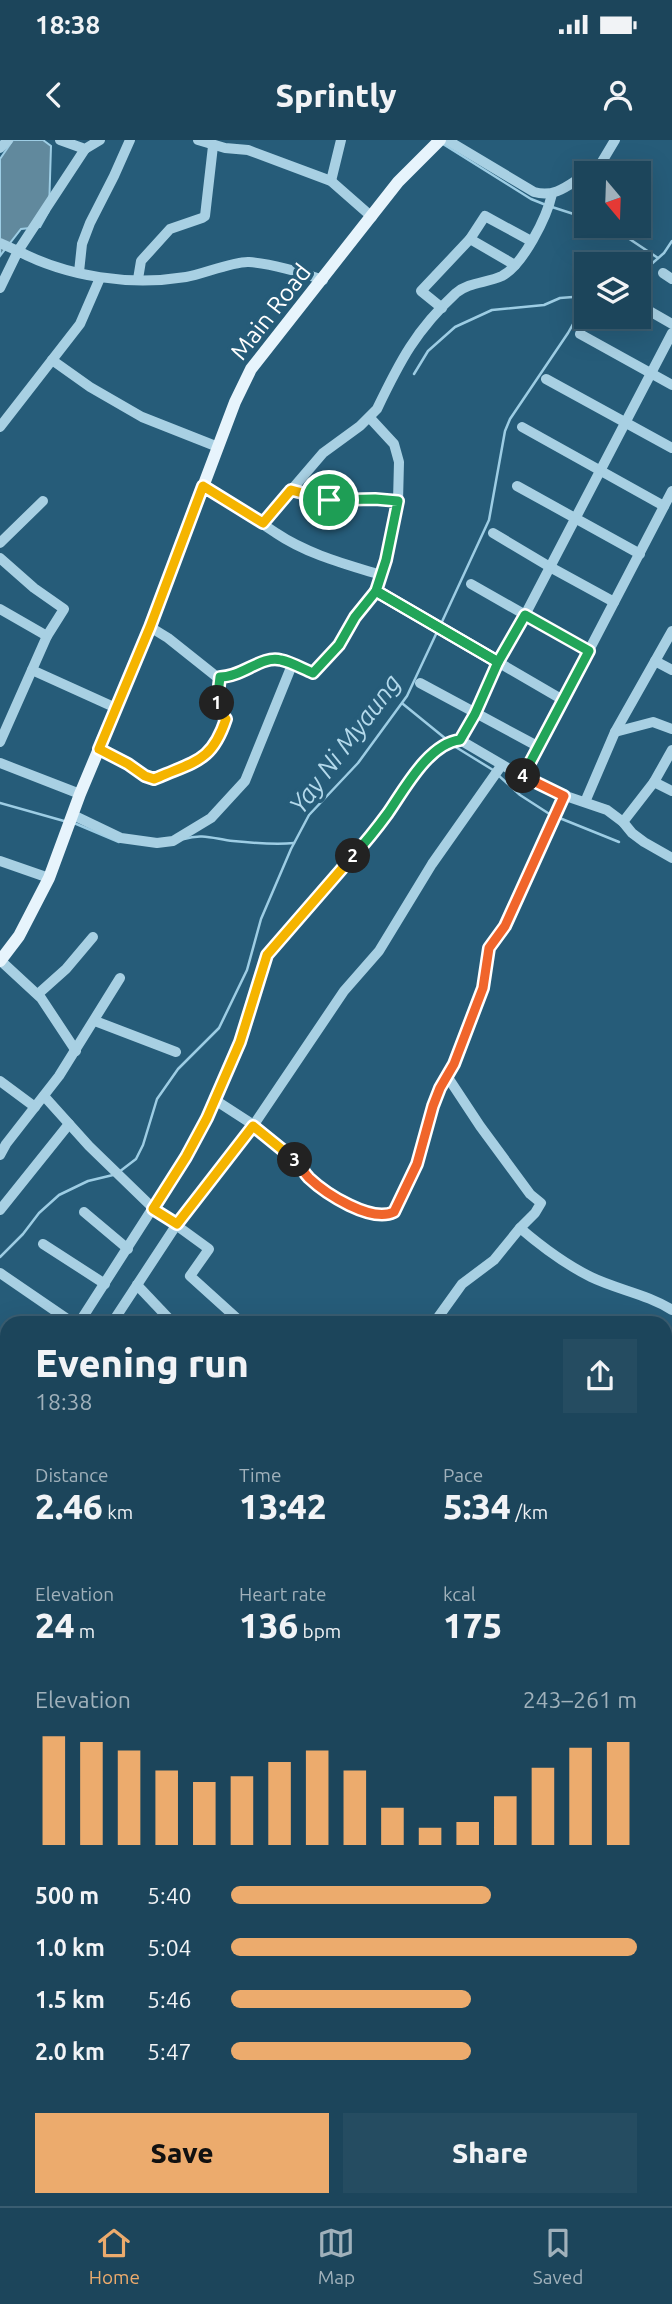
<!DOCTYPE html>
<meta charset="utf-8">
<style>
body{margin:0;font-family:Ubuntu,sans-serif;background:#254c61;color:#f1f3f6;height:100vh;display:flex;flex-direction:column;font-size:26px;white-space:nowrap}
*{box-sizing:border-box;margin:0}
p{font-size:23px;color:#a0b1bb}
.icon{flex:none;width:38px;height:38px;fill:none;stroke:currentColor;stroke-width:2;stroke-linecap:round;stroke-linejoin:round}
.map{position:relative;flex:1;overflow:hidden}
.drawer{position:absolute;left:0px;top:1176px;width:672px;height:891px;display:flex;flex-direction:column;background:#1c455b;border-radius:21px 21px 0 0;box-shadow:0 7px 28px #0002,0 0 0 2px #3a5d71}
.drawer>*{flex:none}
.needle{width:46px;rotate:161deg}
.fabs{position:absolute;left:574px;top:21px;display:grid;gap:14px}
.fabs a{display:grid;place-items:center;width:77px;height:77px;border-radius:0px;background:#1c455b;box-shadow:0 7px 28px #0002,0 0 0 2px #3a5d71;font-size:35px}
.pin{position:absolute;display:grid;place-items:center;width:60px;height:60px;color:#fff;margin:-30px;border:4px solid #fff;border-radius:50%;box-shadow:0 2px 7px #0007}
.km{position:absolute;width:35px;height:35px;margin:-18px;border-radius:50%;background:#222;color:#fff;font-size:19px;line-height:35px;text-align:center}
.round{display:grid;place-items:center;flex:none;width:74px;height:74px;border-radius:0px;background:#254c61}
.overview{display:flex;align-items:center;justify-content:space-between;height:119px;padding:0 35px}
h1{font-size:38px;font-weight:800;line-height:52px}
.figures{display:grid;grid-template-columns:repeat(3,1fr);gap:10px;height:119px;padding:7px 35px}
.figures div{display:grid;align-content:center}
.figures b{font-size:35px;font-weight:800}
.figures small{font-size:19px;font-weight:400}
.figures p{font-size:19px}
.chart{height:196px;padding:14px 35px}
.chart p{display:flex;justify-content:space-between}
.chart svg{width:100%;height:126px;margin-top:7px;stroke:#ecab6d;stroke-width:6}
.action{display:flex;gap:14px;margin-top:auto;padding:14px 35px}
.action a{flex:1;height:80px;border-radius:0px;background:#ecab6d;color:#111;font-size:28px;font-weight:800;line-height:80px;text-align:center}
.action a+a{background:#254c61;color:#f1f3f6}
ul{padding:0 35px;list-style:none;font-size:23px}
li{display:grid;grid-template-columns:112px 84px 1fr;align-items:center;height:52px}
li i{height:18px;border-radius:9px;background:#ecab6d}
.status{display:flex;justify-content:space-between;align-items:center;height:49px;padding:0 35px;background:#1c455b;direction:ltr}
.status svg{height:19px;fill:currentColor}
header{display:flex;justify-content:space-between;align-items:center;height:91px;padding:0 35px;background:#1c455b;font-size:32px;font-weight:800}
.menu{display:flex;justify-content:space-around;align-items:center;height:98px;border-top:2px solid #3a5d71;background:#1c455b;font-size:19px;color:#a0b1bb}
.menu a{display:grid;justify-items:center;gap:4px}
.menu .current{color:#ecab6d}
.map>svg:first-child{display:block}
.water{fill:#61899d;stroke:#9dcde4;stroke-width:2}
.lines{fill:none;stroke-linecap:round;stroke-linejoin:round}
.stream{stroke:#9dcde4;stroke-width:2.5}
.minor{stroke:#a8d0e3;stroke-width:10}
.major{stroke:#e7f4fc;stroke-width:12}
.split-1-casing{stroke:#fff;stroke-width:14}
.split-2-casing{stroke:#fff;stroke-width:14}
.split-3-casing{stroke:#fff;stroke-width:14}
.split-4-casing{stroke:#fff;stroke-width:14}
.split-5-casing{stroke:#fff;stroke-width:14}
.split-1{stroke:#f5b400;stroke-width:9}
.split-2{stroke:#22a559;stroke-width:9}
.split-3{stroke:#f5b400;stroke-width:9}
.split-4{stroke:#f0652b;stroke-width:9}
.split-5{stroke:#22a559;stroke-width:9}
.labels{text-anchor:middle;stroke-width:7;stroke-linejoin:round;paint-order:stroke}
.street-label{font-size:24px;fill:#fff;stroke:#265c79}
.water-label{font-size:26px;font-style:italic;fill:#b3d9eb;stroke:#265c79}
</style>
<div class="status"><b>18:38</b><svg viewBox="0 0 49 12"><path d="M0 12V9h3v3zM5 12V6h3v6zM10 12V3h3v9zM15 12V0h3v12zM26 1h20v11H26zM47 4h2v5h-2z"/></svg></div>
<header><svg class="icon" aria-label="back" viewBox="0 0 24 24"><path d="M15 5l-7 7 7 7"/></svg>Sprintly<svg class="icon" aria-label="person" viewBox="0 0 24 24"><circle cx="12" cy="8" r="4"/><path d="M4 21q1-7 8-7t8 7"/></svg></header>
<div class="map">
<svg width="672" height="2066" viewBox="0 0 672 2066">
<rect width="100%" height="100%" fill="#265c79"/>
<path class="water" d="M13 0H43L51 6 49 71 40 87 21 89 0 116V19Z"/>
<g class="lines">
<g class="stream">
<path d="M443 4 531 59 546 65"/>
<path d="M552 67 586 78"/>
<path d="M605 86 613 88 658 118"/>
<path d="M639 135 664 113 672 101"/>
<path d="M414 234 428 211 455 187 492 170 544 165 560 158 586 156"/>
<path d="M440 486 489 380 505 291 510 279 568 193 586 161"/>
<path d="M403 564 446 599"/>
<path d="M454 606 493 630"/>
<path d="M498 635 520 655 551 675"/>
<path d="M0 663 64 681"/>
<path d="M557 677 619 702"/>
<path d="M74 683 119 702"/>
<path d="M184 699C202 693 215 699 233 701 253 703 274 705 294 703"/>
<path d="M119 1032 136 1019 143 1005 157 959 178 929 219 888 247 830 261 779 291 709 309 675 358 623 407 556 437 492"/>
<path d="M0 1117 23 1094 39 1073 59 1055 88 1041 113 1035"/>
</g>
<g class="minor">
<path d="M60 0 85 9 100 0"/>
<path d="M198 0 225 8 248 10 331 41 372 77"/>
<path d="M447 0 534 52C556 58 568 45 586 34"/>
<path d="M0 8 8 0"/>
<path d="M588 33 600 25 615 0"/>
<path d="M331 41 341 0"/>
<path d="M470 99 515 125"/>
<path d="M0 103 18 111 85 9"/>
<path d="M79 132 82 104 90 83 114 36 130 0"/>
<path d="M663 133 672 139"/>
<path d="M138 139 141 121 170 89 202 78 205 76 213 6"/>
<path d="M0 148 18 111C68 137 130 146 186 137 203 134 234 121 249 122 273 124 300 132 323 140"/>
<path d="M639 165 672 184"/>
<path d="M442 168 421 151 470 99 485 76 531 101"/>
<path d="M580 194 672 245"/>
<path d="M52 220 90 247 142 277 218 307"/>
<path d="M546 239 672 308"/>
<path d="M0 287 80 184 100 138"/>
<path d="M522 287 664 366"/>
<path d="M203 346C229 359 251 377 276 393 307 414 345 424 381 435"/>
<path d="M517 346 640 414"/>
<path d="M291 350 329 360 375 359 398 361"/>
<path d="M263 383 323 313 360 286 377 269C400 221 416 190 456 153 469 142 487 143 502 136 523 125 547 77 552 54"/>
<path d="M493 393 550 427 614 462"/>
<path d="M0 403 43 361"/>
<path d="M0 418 34 448 64 469 47 496 0 602"/>
<path d="M471 444 589 511"/>
<path d="M376 451 563 560"/>
<path d="M0 469 47 496"/>
<path d="M150 487 168 498 217 537C241 540 259 514 282 520 292 522 303 529 313 533L339 505 355 477 376 451 386 420 398 361 399 322 394 304 370 278"/>
<path d="M655 521 672 530"/>
<path d="M32 530 116 568"/>
<path d="M420 543 539 607"/>
<path d="M615 592 653 582 672 589"/>
<path d="M460 600 475 574 498 522 525 475 672 193"/>
<path d="M99 609 128 624 145 636 154 639 203 618 211 610 222 592 226 579 217 565 220 537"/>
<path d="M0 623 80 654"/>
<path d="M523 637 672 351"/>
<path d="M654 642 672 610"/>
<path d="M585 662 615 592 672 491"/>
<path d="M73 675 121 698 157 703 173 701 211 678 245 641 292 525"/>
<path d="M623 682 654 642 672 651"/>
<path d="M0 721 49 738"/>
<path d="M1 821 41 858 76 911"/>
<path d="M38 854 66 829 93 797"/>
<path d="M95 881 176 912"/>
<path d="M447 936 480 986 530 1054 541 1063 535 1073 520 1088C542 1107 565 1124 591 1137 618 1150 647 1154 672 1170"/>
<path d="M0 941 35 967"/>
<path d="M44 956 89 1006 154 1069 209 1109 190 1136 242 1183"/>
<path d="M215 960 249 982 257 991 300 1023 307 1036 321 1047 357 1070 373 1075 382 1076 394 1072 417 1024 433 966 440 948 454 924 483 848 489 808 505 786 564 656"/>
<path d="M0 1015 6 1004 59 936 120 838"/>
<path d="M0 1070 69 984"/>
<path d="M84 1072 128 1109"/>
<path d="M43 1104 105 1144"/>
<path d="M0 1133 73 1183"/>
<path d="M137 1145 173 1183"/>
<path d="M79 1183 197 999 240 902 267 815 361 707 389 671 416 630 446 604 460 600 523 637 557 653 607 670 623 682 632 693 644 702 672 718"/>
<path d="M112 1183 177 1084 253 986 344 851 379 811 432 724 501 626"/>
<path d="M434 1183 462 1144 494 1120 520 1088"/>
<path d="M0 1304 7 1292"/>
<path d="M0 1505 7 1508"/>
</g>
<path class="major" d="M0 821 19 796 49 738 80 654 150 487 235 262 251 229 398 42 440 0"/>
</g>
<g class="lines">
<defs>
<path id="split-1" d="M217 563 218 570 226 579C212 621 196 621 159 637L154 639 145 636 128 624 99 609 150 487 203 346 263 383 291 350 329 360"/>
<path id="split-2" d="M217 563 220 537C243 537 261 515 281 520 291 522 303 529 313 533L339 505 355 477 376 451 498 522 475 574 460 600C429 603 404 650 388 673 377 688 366 702 353 716"/>
<path id="split-3" d="M295 1020 253 986 177 1084 153 1069 186 1017 207 978 240 902 267 815 353 716"/>
<path id="split-4" d="M295 1020C301 1025 303 1032 309 1038 326 1054 371 1083 394 1072L417 1024 433 966 440 948 454 924 483 848 489 808 505 786 564 656 523 636"/>
<path id="split-5" d="M329 360 375 359 398 361 386 420 376 451 498 522 525 475 589 511 523 636"/>
</defs>
<use href="#split-1" class="split-1-casing"/>
<use href="#split-2" class="split-2-casing"/>
<use href="#split-3" class="split-3-casing"/>
<use href="#split-4" class="split-4-casing"/>
<use href="#split-5" class="split-5-casing"/>
<use href="#split-1" class="split-1"/>
<use href="#split-2" class="split-2"/>
<use href="#split-3" class="split-3"/>
<use href="#split-4" class="split-4"/>
<use href="#split-5" class="split-5"/>
</g>
<g class="labels">
<g class="street-label">
<text transform="translate(271 172) rotate(-52)" y="8">Main Road</text>
</g>
<g class="water-label">
<text transform="translate(345 604) rotate(-53)" y="9">Yay Ni Myaung</text>
</g>
</g>
</svg>
<div class="fabs">
<a><svg class="needle" viewBox="-14 -14 28 28"><path d="M0-13l5 13h-10z" fill="#e53935"/><path d="M0 13l5-13h-10z" fill="#a0b1bb"/></svg></a>
<a><svg class="icon" aria-label="layers" viewBox="0 0 24 24"><path d="M12 4l9 5-9 5-9-5zM3 14l9 5 9-5"/></svg></a>
</div>
<div class="pin" style="left:329px;top:360px;background:#1e9e55"><svg class="icon" aria-label="arrive" viewBox="0 0 24 24"><path d="M6 21V4h12l-3 4 3 4H6"/></svg></div>
<b class="km" style="left:217px;top:563px">1</b>
<b class="km" style="left:353px;top:716px">2</b>
<b class="km" style="left:295px;top:1020px">3</b>
<b class="km" style="left:523px;top:636px">4</b>
<section class="drawer">
<div class="overview"><div><h1>Evening run</h1><p>18:38</p></div><a class="round"><svg class="icon" aria-label="share" viewBox="0 0 24 24"><path d="M12 15V3M7 8l5-5 5 5M5 13v7h14v-7"/></svg></a></div>
<div class="figures">
<div><p>Distance</p><b>2.46<small> km</small></b></div>
<div><p>Time</p><b>13:42</b></div>
<div><p>Pace</p><b>5:34<small> /km</small></b></div>
</div>
<div class="figures">
<div><p>Elevation</p><b>24<small> m</small></b></div>
<div><p>Heart rate</p><b>136<small> bpm</small></b></div>
<div><p>kcal</p><b>175</b></div>
</div>
<div class="chart"><p><span>Elevation</span>243–261 m</p>
<svg viewBox="0 0 160 44" preserveAspectRatio="none"><path d="M5 44V6M15 44V8M25 44V11M35 44V18M45 44V22M55 44V20M65 44V15M75 44V11M85 44V18M95 44V31M105 44V38M115 44V36M125 44V27M135 44V17M145 44V10M155 44V8"/></svg>
</div>
<ul>
<li><b>500 m</b>5:40<i style="width:64%"></i></li>
<li><b>1.0 km</b>5:04<i style="width:100%"></i></li>
<li><b>1.5 km</b>5:46<i style="width:59%"></i></li>
<li><b>2.0 km</b>5:47<i style="width:59%"></i></li>
</ul>
<div class="action"><a>Save</a><a>Share</a></div>
</section>
</div>
<nav class="menu">
<a class="current"><svg class="icon" aria-label="home" viewBox="0 0 24 24"><path d="M3 11l9-7 9 7M6 9v11h12V9"/></svg>Home</a>
<a><svg class="icon" aria-label="map" viewBox="0 0 24 24"><path d="M3 6l6-2 6 2 6-2v14l-6 2-6-2-6 2zM9 4v14M15 6v14"/></svg>Map</a>
<a><svg class="icon" aria-label="saved" viewBox="0 0 24 24"><path d="M7 4h10v16l-5-4-5 4z"/></svg>Saved</a>
</nav>
